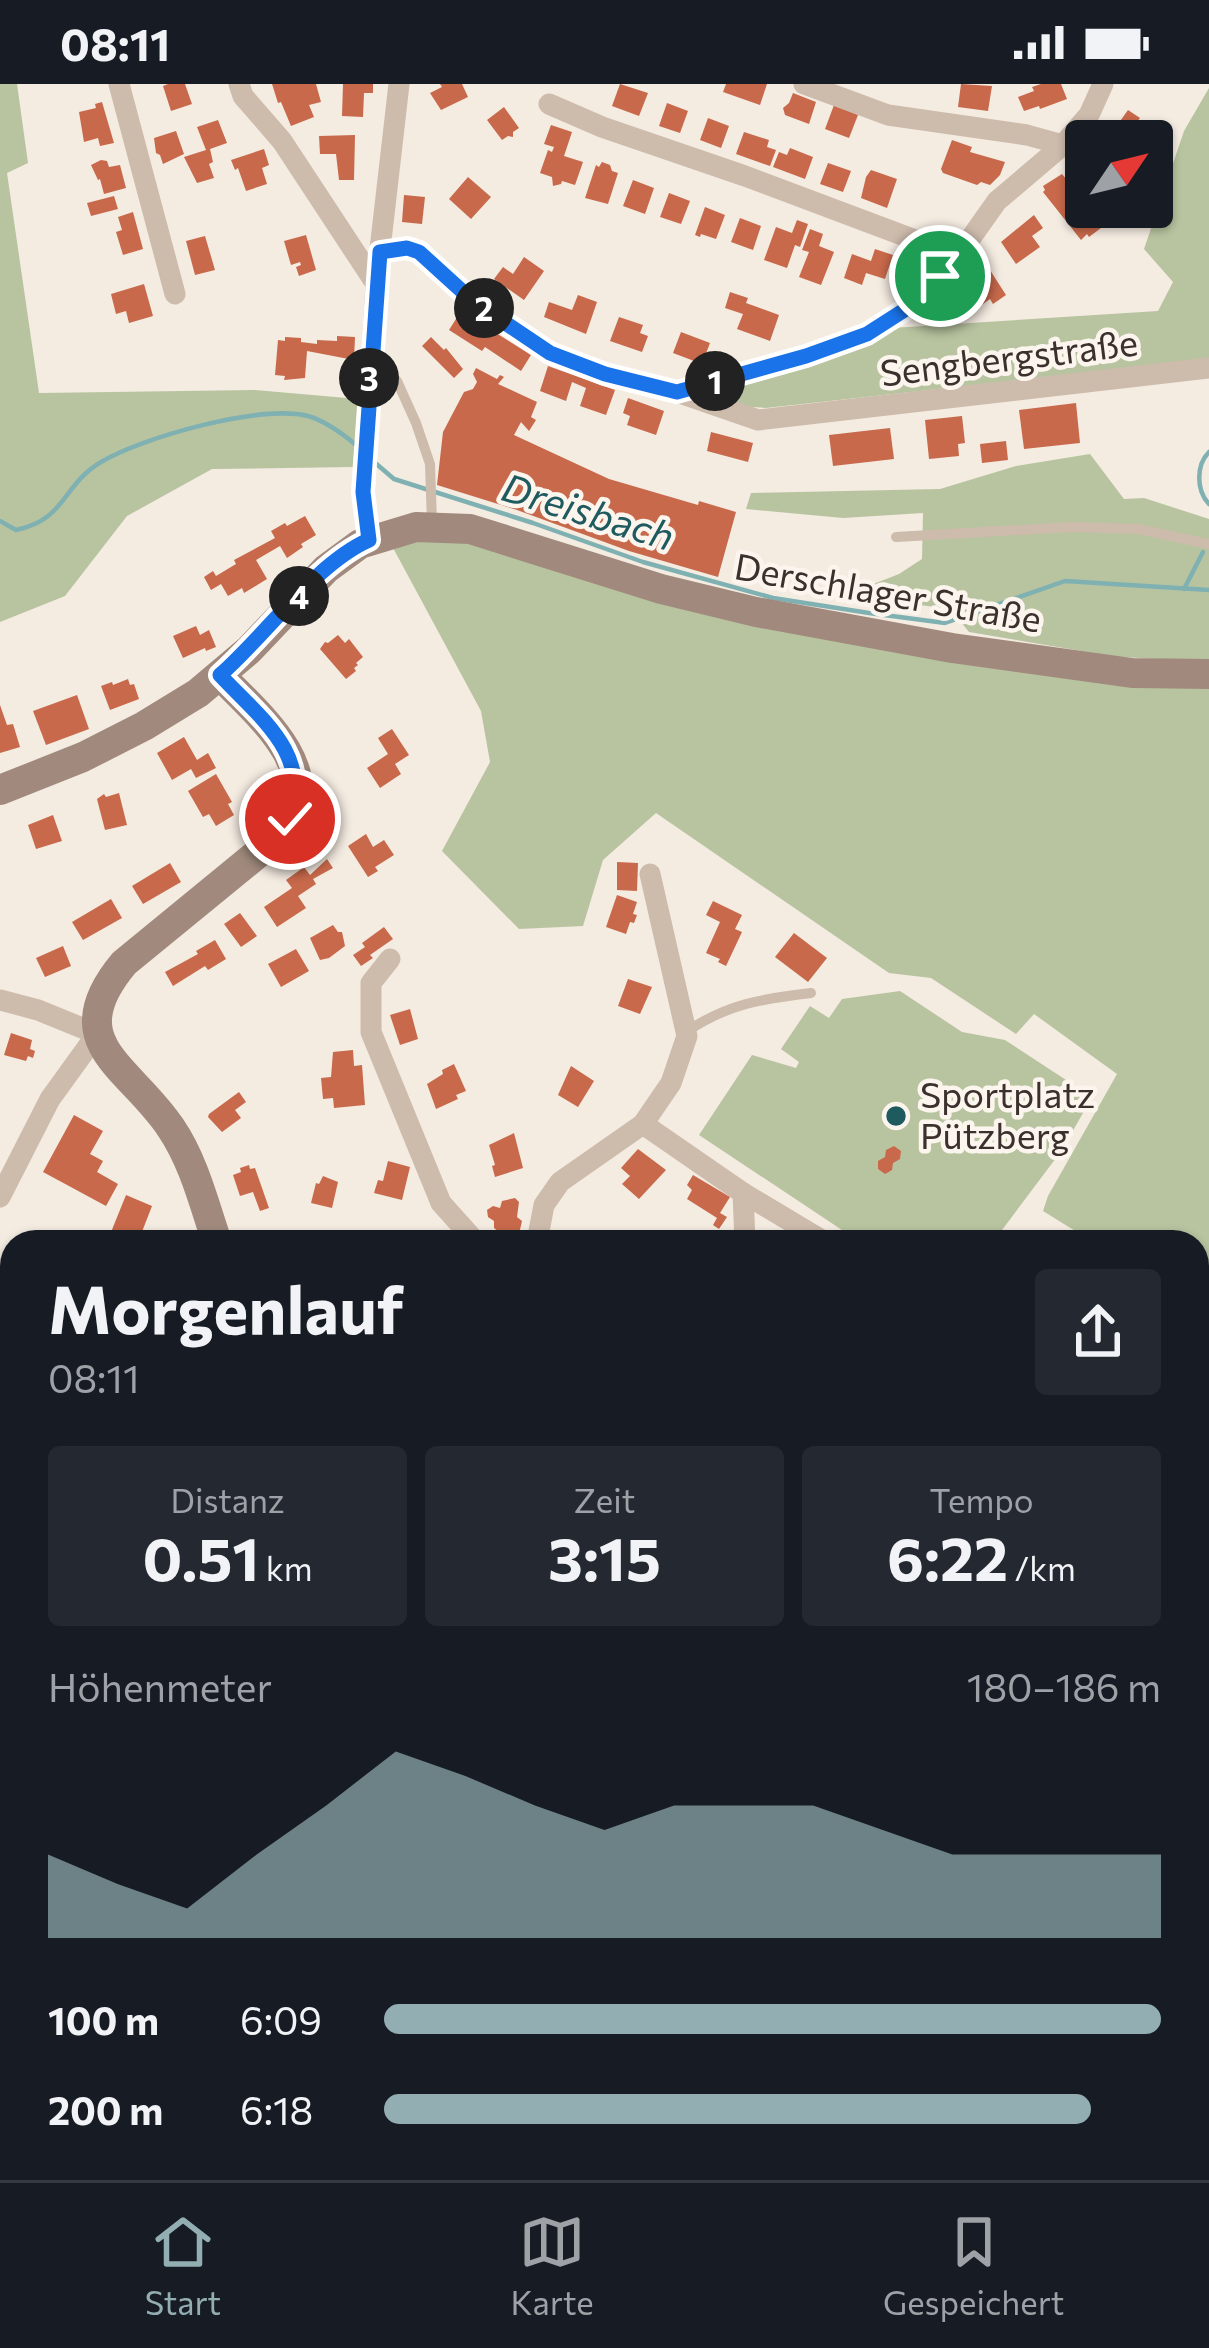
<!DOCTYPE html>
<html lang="de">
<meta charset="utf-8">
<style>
body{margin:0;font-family:Commissioner,sans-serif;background:#242831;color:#f1f3f6;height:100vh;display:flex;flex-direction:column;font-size:45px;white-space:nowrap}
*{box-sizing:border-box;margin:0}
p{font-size:39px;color:#9ea1a6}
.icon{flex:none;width:66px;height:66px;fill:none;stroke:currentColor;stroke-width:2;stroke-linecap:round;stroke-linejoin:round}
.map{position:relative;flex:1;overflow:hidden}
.panel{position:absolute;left:0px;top:1146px;width:1209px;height:951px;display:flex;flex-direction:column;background:#171b24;border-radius:36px 36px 0 0;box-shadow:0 3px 9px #0004}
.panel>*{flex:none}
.needle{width:78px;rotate:55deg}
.controls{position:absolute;left:1065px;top:36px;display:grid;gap:24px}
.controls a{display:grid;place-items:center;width:108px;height:108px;border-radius:12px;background:#171b24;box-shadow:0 3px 9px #0004;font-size:60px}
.pin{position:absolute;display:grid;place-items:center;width:102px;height:102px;color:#fff;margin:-51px;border:6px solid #fff;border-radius:50%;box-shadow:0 3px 12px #0007}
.km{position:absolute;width:60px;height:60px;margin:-30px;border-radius:50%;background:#222;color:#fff;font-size:33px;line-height:60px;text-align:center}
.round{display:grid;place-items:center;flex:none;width:126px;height:126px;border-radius:12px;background:#242831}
.head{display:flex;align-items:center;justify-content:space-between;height:204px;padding:0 48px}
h1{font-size:66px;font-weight:700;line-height:90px}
.stats{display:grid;grid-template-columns:repeat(3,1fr);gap:18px;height:204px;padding:12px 48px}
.stats div{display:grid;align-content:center;border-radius:12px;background:#242831;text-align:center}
.stats b{font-size:60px;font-weight:700}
.stats small{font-size:33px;font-weight:400}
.stats p{font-size:33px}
.chart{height:336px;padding:24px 48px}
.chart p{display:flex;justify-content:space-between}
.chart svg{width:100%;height:216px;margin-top:12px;fill:#92aeb2;opacity:.7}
ul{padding:0 48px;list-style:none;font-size:39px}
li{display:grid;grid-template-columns:192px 144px 1fr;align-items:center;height:90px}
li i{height:30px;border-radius:15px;background:#92aeb2}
.status{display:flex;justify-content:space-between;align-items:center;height:84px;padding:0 60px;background:#171b24;direction:ltr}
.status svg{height:33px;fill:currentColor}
.tab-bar{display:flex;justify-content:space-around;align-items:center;height:168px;border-top:3px solid #363941;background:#171b24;font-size:33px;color:#9ea1a6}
.tab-bar a{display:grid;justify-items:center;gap:6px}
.tab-bar .on{color:#92aeb2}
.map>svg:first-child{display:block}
.green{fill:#b8c4a0}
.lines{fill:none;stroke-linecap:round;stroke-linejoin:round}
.stream{stroke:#7fb0b2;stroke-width:4.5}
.building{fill:#c8694b}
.lane{stroke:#cdbbac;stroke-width:10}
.street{stroke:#cdbbac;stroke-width:21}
.secondary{stroke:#a18a7d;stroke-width:30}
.route-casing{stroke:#fff;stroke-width:24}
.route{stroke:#1a73e8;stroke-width:15}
.poi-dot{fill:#1f5a5e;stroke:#fbf5ee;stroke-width:4.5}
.labels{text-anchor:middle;stroke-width:9;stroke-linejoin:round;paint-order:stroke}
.street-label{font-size:36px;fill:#3b302b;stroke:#fbf5ee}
.poi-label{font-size:36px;fill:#3b302b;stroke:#fbf5ee;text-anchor:start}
.water-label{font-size:39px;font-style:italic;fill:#1f5a5e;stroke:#fbf5ee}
</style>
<div class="status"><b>08:11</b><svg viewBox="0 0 49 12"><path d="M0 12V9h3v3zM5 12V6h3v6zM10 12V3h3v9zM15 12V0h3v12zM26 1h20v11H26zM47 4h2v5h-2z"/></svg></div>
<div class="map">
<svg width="1209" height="2096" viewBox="0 0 1209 2096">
<rect width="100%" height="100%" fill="#f4ebe1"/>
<g class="green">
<path d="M0 0H17L28 79 7 89 39 309 255 306 358 315 353 383 212 385 127 432 65 512 0 538Z"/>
<path d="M1209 4V275L766 324 739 322 712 311 891 244 1158 227 1173 198 1144 165 1184 47Z"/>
<path d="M1090 370 1124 415 1144 414 1209 435V577L1117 573 969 548 950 525 845 511 899 490 922 475 923 429 843 434 746 425 751 409 940 405 1016 382Z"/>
<path d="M431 452 1209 601V1230L1197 1223V1158H1093L1043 1127 1048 1112 1117 990 1034 930 1016 950 931 894 889 889 656 729 603 776 583 842 519 845 442 767 490 678 481 627 392 462Z"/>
<path d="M900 907 962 948 1005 956 1092 1013 1062 1066 993 1158H860L699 1051 752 971 796 984 799 978 781 965 810 922 829 934 842 915Z"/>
<path d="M0 1889 12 1890V2085H407L404 2096H0Z"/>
</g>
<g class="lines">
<g class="stream">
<path d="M1209 368C1196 381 1196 406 1209 420"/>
<path d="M373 377 394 395 533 439 643 478 773 514 869 529 945 539 1065 497 1209 506"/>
<path d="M0 437 16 446C66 436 62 401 101 378 143 353 261 320 308 332 325 337 343 350 356 361"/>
<path d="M1184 505 1203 468"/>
</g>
</g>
<g class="building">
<path d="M168 0H185L192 20 171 27 163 2Z"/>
<path d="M272 0H316L321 18 309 21 314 33 291 42 281 18 278 19Z"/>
<path d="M343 0H373V9H364L363 33 342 32Z"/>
<path d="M440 0H462L468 13 441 26 430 9 442 3Z"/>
<path d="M620 0 648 9 639 32 612 22Z"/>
<path d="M726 0H767L760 21 723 8Z"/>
<path d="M961 0 992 2 988 27 958 23Z"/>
<path d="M1041 0H1061L1067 15 1040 25 1039 22 1024 27 1018 13 1034 7 1032 3Z"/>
<path d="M793 9 816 18 809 40 785 31 783 24 789 19Z"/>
<path d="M102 18 114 59 100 62 98 54 84 58 79 28 96 24 95 20Z"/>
<path d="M667 19 688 27 680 49 659 42Z"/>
<path d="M834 21 858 31 849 54 825 45Z"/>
<path d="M504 23 519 44 513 48V53L508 52 502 56 487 36Z"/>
<path d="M1128 26 1140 34 1130 47 1138 53 1135 57H1106Z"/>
<path d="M708 34 729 42 721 64 700 56Z"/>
<path d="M218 36 227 59 210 65 213 78 209 80 214 94 197 99 184 73 206 66 197 43Z"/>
<path d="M551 41 572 48 564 72 583 78 575 101 562 97 561 100 553 102 552 93 540 89 548 66 552 68 554 63 544 60Z"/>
<path d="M176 47 184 70 163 80 160 71 156 69 154 54Z"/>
<path d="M744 48 769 56 767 63 776 66 770 82 736 70Z"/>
<path d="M355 51 354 96H339L336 70H320L319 52Z"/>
<path d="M952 56 972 63 970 68 1005 78 1000 91 990 101 981 98 977 101 943 89 941 85Z"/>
<path d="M790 64 813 73 805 95 773 83 779 68 787 71Z"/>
<path d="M264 65 269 81 262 84 267 100 246 107 238 84 235 86 231 76Z"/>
<path d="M101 76 107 77 109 83 120 81 126 104 104 110 100 95 98 96 91 81Z"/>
<path d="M602 78 610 81 612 87 618 89 608 120 585 114 596 81 599 83Z"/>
<path d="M828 79 851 87 843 108 820 100Z"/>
<path d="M871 86 897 95 887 124 861 114 866 93Z"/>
<path d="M1062 90 1086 118V123H1090L1102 137 1098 140 1101 144 1089 153 1087 150 1081 156 1043 108 1045 106 1043 102Z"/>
<path d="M468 93 491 113 471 135 449 115Z"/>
<path d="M633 96 654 104 645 130 623 122Z"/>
<path d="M669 109 690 117 681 140 660 133Z"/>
<path d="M404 111 425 113 422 140 402 138Z"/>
<path d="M114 112 118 125 91 132 87 119Z"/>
<path d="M705 123 725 131 716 155 701 150 700 153 695 151Z"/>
<path d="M133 128 143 165 123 171 116 148 122 146 118 133Z"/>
<path d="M1034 131 1043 144 1032 152 1040 163 1016 180 1001 158Z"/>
<path d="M740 134 761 142 753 166 731 158Z"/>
<path d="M797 136 808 140 800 163 795 161 787 184 764 176 776 143 792 149Z"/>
<path d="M810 145 823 150 819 162 834 168 821 201 799 193 809 168 802 166Z"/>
<path d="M306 151 316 186 299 192 296 183 301 181 300 178 291 181 284 157Z"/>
<path d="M205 152 215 186 195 191 186 157Z"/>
<path d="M875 165 893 171 885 195 866 189 862 201 844 194 852 170 871 177Z"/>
<path d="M524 173 544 187 524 216 494 195 503 183 513 190Z"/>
<path d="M988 183 1006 211 993 220 990 215 976 225 961 201Z"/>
<path d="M144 200 153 232 129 239 126 227 116 230 111 210Z"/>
<path d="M730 208 748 214 746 219 779 231 770 257 737 245 743 230 725 224Z"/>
<path d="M578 211 597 218 586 250 544 233 549 218 572 226Z"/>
<path d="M461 227 531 271 521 287 485 263 482 267 449 246Z"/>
<path d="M619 233 643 241 640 249 648 252 642 268 610 257Z"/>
<path d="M681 248 710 259 702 280 673 269Z"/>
<path d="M337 252 355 253 354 276 307 267 305 294 284 296 285 292 275 291 278 256 285 257V253L301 254V258L317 260V256L337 257Z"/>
<path d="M431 253 444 266 446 264 463 285 454 294 422 262Z"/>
<path d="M548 282 615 306 606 331 580 322 586 304 572 298 566 317 540 307Z"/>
<path d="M476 284 497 295 500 291 504 293 498 300 537 318 531 333 536 336 529 347 521 338 514 351 609 395 698 421 699 417 736 428 718 493 629 467 517 426 437 401 443 348 464 308 473 305 477 298 473 290Z"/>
<path d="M628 314 664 327 656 351 627 341 630 332 623 329Z"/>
<path d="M1076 319 1080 359 1024 365 1019 326Z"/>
<path d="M962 332 965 359 958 360 959 372 929 375 925 336Z"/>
<path d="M890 344 894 375 833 382 829 351Z"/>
<path d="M711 348 753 359 748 378 707 367Z"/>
<path d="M1006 357 1008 376 982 379 980 360Z"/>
<path d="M305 432 316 451 301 460 303 463 287 474 280 462 256 476 267 495 244 509 242 504 228 512 221 500 211 506 204 493 213 487 216 492 236 480 234 476 275 454 271 447 285 439 287 442Z"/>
<path d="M196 542 200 551 209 546 216 563 206 567 205 564 183 574 173 552Z"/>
<path d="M338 551 345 559 349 555 363 573 356 579 358 581 354 584 356 587 346 595 320 565 325 558 328 559Z"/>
<path d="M128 595 130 601 134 600 139 615 110 626 101 602 112 598 113 601Z"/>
<path d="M77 611 89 645 46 661 33 627Z"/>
<path d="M0 621 7 641 13 640 20 663 0 669Z"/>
<path d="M392 645 409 671 395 680 401 690 380 704 367 684 388 670 378 654Z"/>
<path d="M184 653 197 676 208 669 216 684 196 694 191 685 172 696 157 669Z"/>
<path d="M216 690 232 718 228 720 234 731 216 742 209 730 203 733 188 707Z"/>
<path d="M119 709 127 741 105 746 97 715 104 710 106 713Z"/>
<path d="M53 731 62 757 36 765 28 741Z"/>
<path d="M366 750 373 763 384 756 394 771 375 783 378 787 368 793 348 762Z"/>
<path d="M327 775 333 784 313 795 316 800 298 812 306 824 277 843 264 823 292 804 286 796 304 783 310 791Z"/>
<path d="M617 778 638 779 637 807 617 806Z"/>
<path d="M170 779 181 798 143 820 132 802Z"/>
<path d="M617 811 637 818 633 830 637 831 634 839 630 838 626 850 606 843Z"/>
<path d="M111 815 122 834 83 856 72 838Z"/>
<path d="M713 817 742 831 735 845 742 848 726 882 718 878 720 875 706 869 720 838 706 831Z"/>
<path d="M240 829 257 852 241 863 224 840Z"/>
<path d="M333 841 338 848H342L345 862 329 874 320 876 310 854Z"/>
<path d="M384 843 393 855 370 871 373 874 361 882 353 871 365 863 362 859Z"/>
<path d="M794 849 827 874 808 898 775 873Z"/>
<path d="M215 856 226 875 208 886 205 882 173 902 165 888 198 870 196 867Z"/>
<path d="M63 862 71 882 45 893 36 874Z"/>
<path d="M296 865 309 887 281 903 268 880Z"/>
<path d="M628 895 652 903 640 930 618 922Z"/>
<path d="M410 925 418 955 400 961 390 931Z"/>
<path d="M11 949 32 956 30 965 35 967 33 974 28 972 26 977 4 971Z"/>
<path d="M353 966 354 982 362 981 365 1021 334 1024 333 1014 323 1015 321 994 331 993 333 968Z"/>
<path d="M454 980 466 1007 456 1011 458 1015 436 1025 427 1000 443 990 442 986Z"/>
<path d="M571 982 594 997 578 1023 558 1011Z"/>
<path d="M239 1008 246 1018 235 1026 241 1034 222 1048 208 1033 209 1030Z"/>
<path d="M74 1031 103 1047 90 1070 103 1077 97 1088 118 1100 106 1122 43 1088Z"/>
<path d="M514 1049 523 1084 495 1093 492 1082 495 1081 489 1061Z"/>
<path d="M894 1062 901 1067 900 1075 893 1079 892 1086 885 1090 878 1085V1077L885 1073 886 1066Z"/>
<path d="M638 1065 666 1086 639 1115 622 1100 630 1092 621 1084Z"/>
<path d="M388 1077 410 1083 402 1116 374 1109 378 1096 383 1097Z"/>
<path d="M249 1081 250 1085 255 1084 269 1124 260 1127 253 1108 240 1112 233 1091 241 1088 240 1084Z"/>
<path d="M693 1091 730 1113 720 1129 727 1133 719 1145 713 1141 717 1134 687 1115 692 1106 687 1101Z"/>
<path d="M323 1092 338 1098 332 1124 311 1119 316 1099 319 1100Z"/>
<path d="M126 1111 152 1122 138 1158H107Z"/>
<path d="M515 1114 519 1118 517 1133 522 1137 519 1150 515 1149V1158H499V1148L494 1144V1137L488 1133 487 1126 493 1122 500 1124 502 1117Z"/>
<path d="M12 1180V1257L0 1286V1191L1 1188 8 1190Z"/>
<path d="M818 2085H862L857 2091 853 2087 845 2096H819L813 2090Z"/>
</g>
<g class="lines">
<g class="lane">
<path d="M371 282 386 286 397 297 416 339 430 380 432 439"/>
<path d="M896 453 1072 443 1138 445 1209 460"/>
<path d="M686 948C727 920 761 915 811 909"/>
<path d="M1197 1626 1209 1617"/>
<path d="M1197 1971 1209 1979"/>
</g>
<g class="street">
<path d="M119 0 175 210"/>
<path d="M239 0 243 12 282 57 376 200"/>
<path d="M804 0 888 31 1027 51 1063 61"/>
<path d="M549 20 602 43 745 92 958 172"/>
<path d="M379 168 407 164 419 168 474 218 550 269 605 290 677 308 806 271 867 249 917 218 958 172 997 117 1063 61 1089 31 1103 0"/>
<path d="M677 308 758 336 1209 284"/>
<path d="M369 456 363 408 376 200 399 0"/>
<path d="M390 875 371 899V948L441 1119 476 1158"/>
<path d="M0 916 38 926 97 950 50 1015 0 1113"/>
<path d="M643 1040 743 1109 745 1158"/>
<path d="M743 1109 825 1158"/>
<path d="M541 1158 539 1147 544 1121 560 1098 643 1040 671 999 687 952 650 790"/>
<path d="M1197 1318 1209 1325"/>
<path d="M0 1464 12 1465"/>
<path d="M1197 1518 1209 1532"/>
<path d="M0 1708 12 1635"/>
<path d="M0 1756 12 1757"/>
<path d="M889 2085 901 2096"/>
<path d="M1099 2085V2096"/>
</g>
<g class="secondary">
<path d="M0 706 83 673 144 642 198 609 249 566 326 485 360 460 416 443 470 445 661 505 756 528 952 564 1132 589 1209 590"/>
<path d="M217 1158C204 1120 194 1078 171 1044 130 982 57 959 124 879L273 757C278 750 286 743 291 735 320 679 254 627 220 591"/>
<path d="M1197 1701 1209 1715"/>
</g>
</g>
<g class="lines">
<defs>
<path id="route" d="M290 735C311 669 261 635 220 591 265 552 316 479 369 456L363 408 380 168 407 164 419 168 474 218 550 269 605 290 677 308 806 272 867 250 917 218 940 192"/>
</defs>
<use href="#route" class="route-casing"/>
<use href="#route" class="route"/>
</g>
<circle class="poi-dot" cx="896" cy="1032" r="12"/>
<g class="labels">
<g class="street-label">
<text transform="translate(1009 274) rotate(-7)" y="13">Sengbergstraße</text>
<text transform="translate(888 509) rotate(10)" y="13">Derschlager Straße</text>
</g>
<g class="poi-label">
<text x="920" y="1024">Sportplatz<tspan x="920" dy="41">Pützberg</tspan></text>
</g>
<g class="water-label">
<text transform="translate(588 428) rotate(17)" y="14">Dreisbach</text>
</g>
</g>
</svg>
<div class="controls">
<a><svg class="needle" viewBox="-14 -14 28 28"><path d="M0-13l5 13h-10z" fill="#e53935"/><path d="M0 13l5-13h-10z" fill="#9ea1a6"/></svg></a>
</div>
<div class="pin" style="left:940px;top:192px;background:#1e9e55"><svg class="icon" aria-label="arrive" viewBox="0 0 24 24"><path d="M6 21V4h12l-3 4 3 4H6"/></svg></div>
<div class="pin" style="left:290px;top:735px;background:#d93025"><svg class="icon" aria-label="check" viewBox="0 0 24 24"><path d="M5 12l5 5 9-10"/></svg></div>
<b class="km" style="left:715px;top:297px">1</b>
<b class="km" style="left:484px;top:224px">2</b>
<b class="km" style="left:369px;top:294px">3</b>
<b class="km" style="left:299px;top:512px">4</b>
<section class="panel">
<div class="head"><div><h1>Morgenlauf</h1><p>08:11</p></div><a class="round"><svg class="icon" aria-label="share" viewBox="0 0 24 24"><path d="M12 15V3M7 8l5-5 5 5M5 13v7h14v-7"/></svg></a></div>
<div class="stats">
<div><p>Distanz</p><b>0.51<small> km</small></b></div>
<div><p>Zeit</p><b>3:15</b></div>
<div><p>Tempo</p><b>6:22<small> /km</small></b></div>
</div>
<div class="chart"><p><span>Höhenmeter</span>180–186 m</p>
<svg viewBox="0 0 160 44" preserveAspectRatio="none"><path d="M0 44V27L10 33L20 38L30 27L40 17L50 6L60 11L70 17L80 22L90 17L100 17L110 17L120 22L130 27L140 27L150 27L160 27V44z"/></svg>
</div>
<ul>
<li><b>100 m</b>6:09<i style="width:100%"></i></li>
<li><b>200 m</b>6:18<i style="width:91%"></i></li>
</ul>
</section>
</div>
<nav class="tab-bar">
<a class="on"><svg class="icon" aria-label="home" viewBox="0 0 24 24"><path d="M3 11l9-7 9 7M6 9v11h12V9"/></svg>Start</a>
<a><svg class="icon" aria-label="map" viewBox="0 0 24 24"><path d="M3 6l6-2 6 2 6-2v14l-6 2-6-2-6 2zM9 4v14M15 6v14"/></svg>Karte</a>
<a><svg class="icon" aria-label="saved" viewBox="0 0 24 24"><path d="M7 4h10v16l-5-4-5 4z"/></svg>Gespeichert</a>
</nav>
